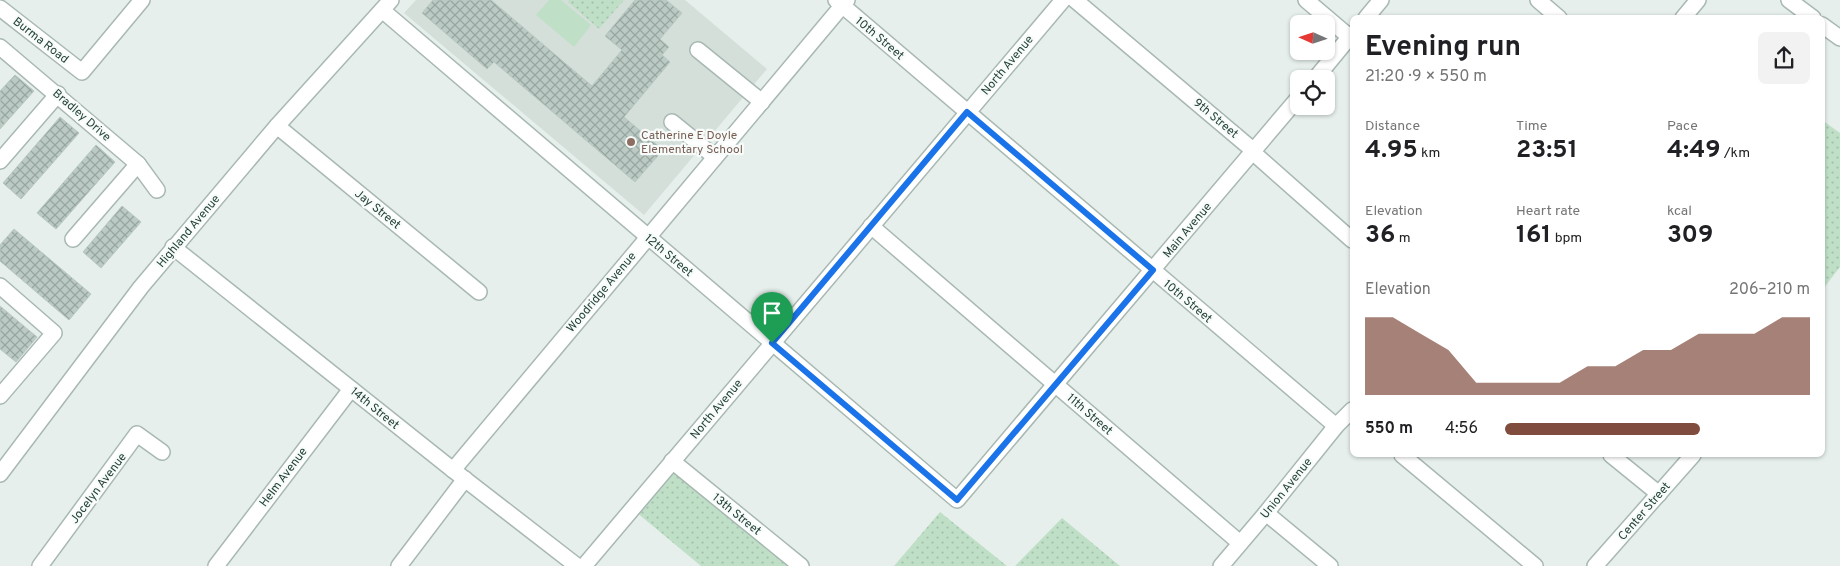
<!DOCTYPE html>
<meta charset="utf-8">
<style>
body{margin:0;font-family:Overpass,sans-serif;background:#f2f2f2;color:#202124;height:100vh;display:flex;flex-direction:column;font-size:19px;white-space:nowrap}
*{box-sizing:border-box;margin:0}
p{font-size:16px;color:#757577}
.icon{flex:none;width:28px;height:28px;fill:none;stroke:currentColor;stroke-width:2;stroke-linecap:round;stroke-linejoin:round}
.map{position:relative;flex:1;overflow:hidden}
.drawer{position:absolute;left:1350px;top:15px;width:475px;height:442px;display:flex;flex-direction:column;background:#fff;border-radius:8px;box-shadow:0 1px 4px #0004}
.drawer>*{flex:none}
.needle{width:32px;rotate:273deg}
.tools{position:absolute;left:1290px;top:15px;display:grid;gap:10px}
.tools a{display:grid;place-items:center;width:45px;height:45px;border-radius:8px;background:#fff;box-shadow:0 1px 4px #0004;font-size:25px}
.pin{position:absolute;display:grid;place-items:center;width:42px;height:42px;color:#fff;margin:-51px -21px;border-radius:50% 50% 50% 0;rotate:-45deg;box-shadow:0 0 5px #0007}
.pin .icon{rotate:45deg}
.round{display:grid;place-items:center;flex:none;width:52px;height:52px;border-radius:8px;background:#f2f2f2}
.headline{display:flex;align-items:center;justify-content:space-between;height:85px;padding:0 15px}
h1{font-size:28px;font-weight:700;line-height:38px}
.figures{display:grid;grid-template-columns:repeat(3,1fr);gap:8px;height:85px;padding:5px 15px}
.figures div{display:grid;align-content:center}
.figures b{font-size:25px;font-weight:700}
.figures small{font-size:14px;font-weight:400}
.figures p{font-size:14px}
.chart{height:140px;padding:10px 15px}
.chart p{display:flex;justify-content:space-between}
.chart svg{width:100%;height:90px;margin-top:5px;fill:#804c3e;opacity:.7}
ul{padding:0 15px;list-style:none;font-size:16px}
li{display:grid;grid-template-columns:80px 60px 1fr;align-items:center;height:38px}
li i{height:12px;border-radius:6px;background:#804c3e}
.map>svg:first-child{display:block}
.built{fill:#d4dfda}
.grass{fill:#bfe0c7}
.park{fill:url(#park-dots)}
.building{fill:url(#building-cross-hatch);stroke:#b8c9c2}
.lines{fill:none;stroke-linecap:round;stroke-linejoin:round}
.minor-casing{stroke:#a8b8b2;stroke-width:18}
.minor{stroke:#fff;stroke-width:15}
.route-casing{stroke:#fff;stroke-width:10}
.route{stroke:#1a73e8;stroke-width:6}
.education-dot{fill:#8d6e63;stroke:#f7fbf9;stroke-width:2}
.labels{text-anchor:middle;stroke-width:4.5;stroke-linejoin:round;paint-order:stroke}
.street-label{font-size:12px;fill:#24423a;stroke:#f7fbf9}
.education-label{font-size:12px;fill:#785e54;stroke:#f7fbf9;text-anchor:start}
</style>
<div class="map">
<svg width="1840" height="566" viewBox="0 0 1840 566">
<defs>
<pattern id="park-dots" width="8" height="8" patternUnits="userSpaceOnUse" patternTransform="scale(1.25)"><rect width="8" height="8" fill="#bfe0c7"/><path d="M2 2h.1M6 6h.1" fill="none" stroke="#a4c1ac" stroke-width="1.8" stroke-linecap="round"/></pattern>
<pattern id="building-cross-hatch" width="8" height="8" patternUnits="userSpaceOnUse" patternTransform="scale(1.25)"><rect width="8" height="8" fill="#bbcac4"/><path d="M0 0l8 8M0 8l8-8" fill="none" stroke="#98a6a0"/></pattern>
</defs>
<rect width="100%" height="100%" fill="#e6efeb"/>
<path class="built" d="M416 0H685L767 69 644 215 404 13Z"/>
<path class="grass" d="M549 0H561L591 25 574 47 536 15Z"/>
<g class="park">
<path d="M569 0H624L599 29 568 2Z"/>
<path d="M1822 120 1840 133V267L1823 289Z"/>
<path d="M672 456 799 566H701L630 507Z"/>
<path d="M940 512 1007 566H894Z"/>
<path d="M1062 518 1120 566H1015Z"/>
</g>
<g class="building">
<path d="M433 0H491L592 86 622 50 605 36 635 0H666L682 13 660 39 669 47 662 55 670 62 624 117 663 150 635 182 494 62 487 69 422 13Z"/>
<path d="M15 75 34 91 0 129V91Z"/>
<path d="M60 117 79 133 21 199 3 183Z"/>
<path d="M96 145 115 162 56 229 37 213Z"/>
<path d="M122 206 141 222 101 268 83 252Z"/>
<path d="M14 229 91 294 69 320 0 261V245Z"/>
<path d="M0 306 37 337 16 362 0 349Z"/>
</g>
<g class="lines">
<defs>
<g id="minor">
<path d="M836 0 1336 426"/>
<path d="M1075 0 1254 151 1257 156 1352 240"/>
<path d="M1306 0 1352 39"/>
<path d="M1538 0 1559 18"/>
<path d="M1789 0 1813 18"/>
<path d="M0 8 82 72 142 0"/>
<path d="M382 10 957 500 1299 97"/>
<path d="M1366 18 1381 0"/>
<path d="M1683 18 1698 0"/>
<path d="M1822 25 1840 38"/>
<path d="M0 47 138 164 157 190"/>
<path d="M698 50 762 102"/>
<path d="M1315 79 1352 34"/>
<path d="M672 122 715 157"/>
<path d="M277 126 479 292"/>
<path d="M0 161 58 94"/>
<path d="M871 226 1240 543"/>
<path d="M73 239 138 164"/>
<path d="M173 247 453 470 577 566"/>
<path d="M0 286 54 333 0 396"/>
<path d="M1402 455 1535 566"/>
<path d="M1611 455 1659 494"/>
<path d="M672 461 801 566"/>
<path d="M453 470 847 0"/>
<path d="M0 474 141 287 277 126 391 0"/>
<path d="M1266 513 1330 566"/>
<path d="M40 566 137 434 162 452"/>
<path d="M216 566 351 389"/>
<path d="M399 566 465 479"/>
<path d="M584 566 1063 0"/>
<path d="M1221 566 1266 513 1336 426 1352 410"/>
<path d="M1595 566 1693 455"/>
</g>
</defs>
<use href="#minor" class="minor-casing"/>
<use href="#minor" class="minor"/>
</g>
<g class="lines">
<defs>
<path id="route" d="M967 112 1153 270 957 500 772 343Z"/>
</defs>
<use href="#route" class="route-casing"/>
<use href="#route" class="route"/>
</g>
<circle class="education-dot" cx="631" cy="142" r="5"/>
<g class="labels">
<g class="street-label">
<text transform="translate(880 38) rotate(40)" y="4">10th Street</text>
<text transform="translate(41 40) rotate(38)" y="4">Burma Road</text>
<text transform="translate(1007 65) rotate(-50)" y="4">North Avenue</text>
<text transform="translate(82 115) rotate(41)" y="4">Bradley Drive</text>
<text transform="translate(1216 118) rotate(40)" y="4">9th Street</text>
<text transform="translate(378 209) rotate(39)" y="4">Jay Street</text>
<text transform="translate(1187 230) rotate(-50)" y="4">Main Avenue</text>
<text transform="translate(188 231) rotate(-50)" y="4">Highland Avenue</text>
<text transform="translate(669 255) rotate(40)" y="4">12th Street</text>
<text transform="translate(601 292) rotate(-50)" y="4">Woodridge Avenue</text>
<text transform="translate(1188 301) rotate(40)" y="4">10th Street</text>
<text transform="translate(375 408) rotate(39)" y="4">14th Street</text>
<text transform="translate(716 409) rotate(-50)" y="4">North Avenue</text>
<text transform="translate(1090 414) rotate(41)" y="4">11th Street</text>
<text transform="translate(283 477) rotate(-53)" y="4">Helm Avenue</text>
<text transform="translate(98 488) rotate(-53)" y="4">Jocelyn Avenue</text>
<text transform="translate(1286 488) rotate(-51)" y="4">Union Avenue</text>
<text transform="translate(1644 511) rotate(-49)" y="4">Center Street</text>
<text transform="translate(737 514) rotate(39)" y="4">13th Street</text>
</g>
<g class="education-label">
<text x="641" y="139">Catherine E Doyle<tspan x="641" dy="14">Elementary School</tspan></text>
</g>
</g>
</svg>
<div class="tools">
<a><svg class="needle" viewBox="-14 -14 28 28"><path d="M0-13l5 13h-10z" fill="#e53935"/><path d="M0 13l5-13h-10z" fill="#757577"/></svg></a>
<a><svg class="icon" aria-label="locate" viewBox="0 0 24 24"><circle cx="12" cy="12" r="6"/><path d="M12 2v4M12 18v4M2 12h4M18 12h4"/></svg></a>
</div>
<div class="pin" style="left:772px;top:343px;background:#1e9e55"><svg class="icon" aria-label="arrive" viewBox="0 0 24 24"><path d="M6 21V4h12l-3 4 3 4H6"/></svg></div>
<section class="drawer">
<div class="headline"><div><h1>Evening run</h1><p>21:20 · 9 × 550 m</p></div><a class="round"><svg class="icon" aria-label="share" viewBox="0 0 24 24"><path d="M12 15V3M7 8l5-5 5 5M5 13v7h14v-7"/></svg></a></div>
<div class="figures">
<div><p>Distance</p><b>4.95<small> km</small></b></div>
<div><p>Time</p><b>23:51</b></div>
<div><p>Pace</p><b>4:49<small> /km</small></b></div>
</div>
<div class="figures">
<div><p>Elevation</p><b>36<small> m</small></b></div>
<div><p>Heart rate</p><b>161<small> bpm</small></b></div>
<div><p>kcal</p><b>309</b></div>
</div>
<div class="chart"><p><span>Elevation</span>206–210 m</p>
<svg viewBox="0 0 160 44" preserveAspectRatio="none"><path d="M0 44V6L10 6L20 14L30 22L40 38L50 38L60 38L70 38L80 30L90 30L100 22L110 22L120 14L130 14L140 14L150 6L160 6V44z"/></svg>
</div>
<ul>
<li><b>550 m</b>4:56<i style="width:64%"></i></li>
</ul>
</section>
</div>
